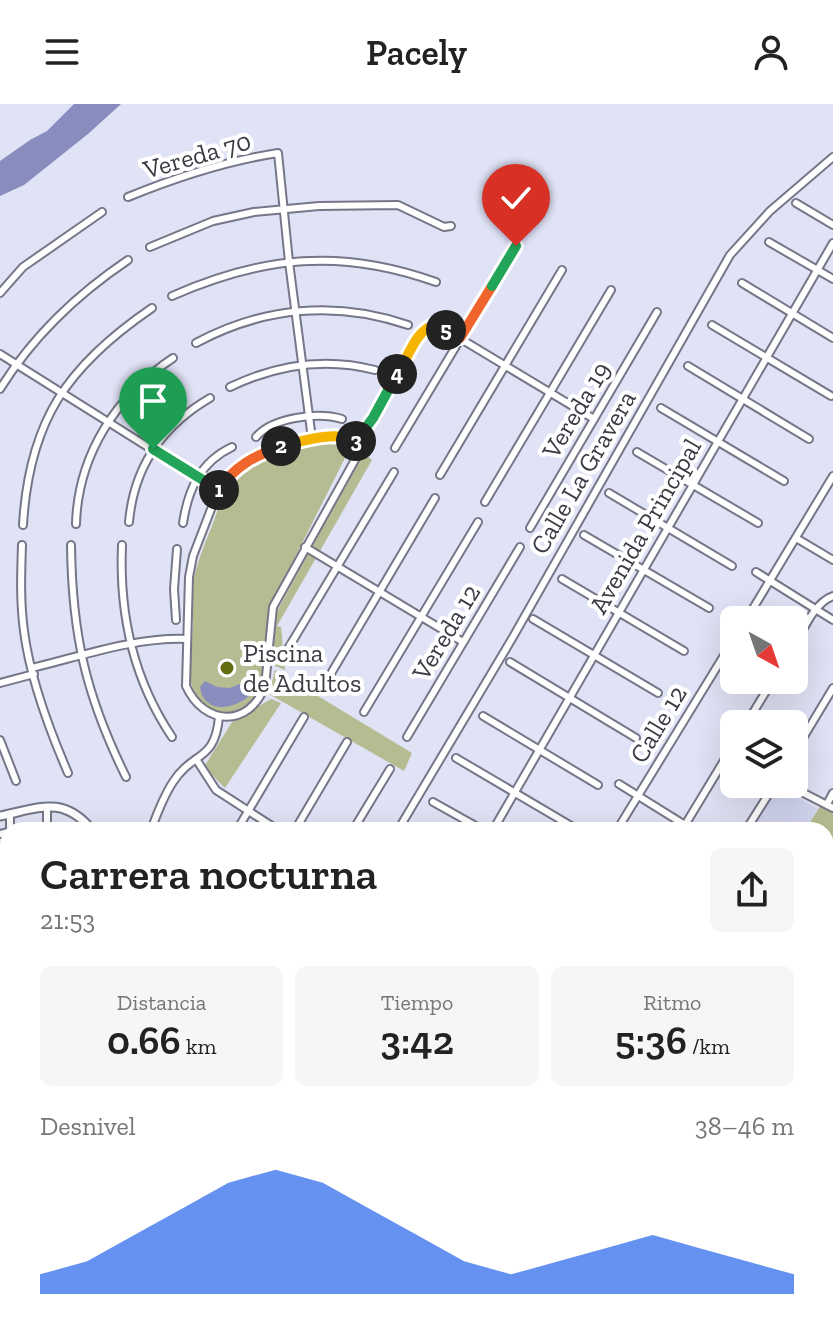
<!DOCTYPE html>
<html lang="es">
<meta charset="utf-8">
<style>
body{margin:0;font-family:"Zilla Slab",serif;background:#f6f6f6;color:#222;height:100vh;display:flex;flex-direction:column;font-size:30px;white-space:nowrap}
*{box-sizing:border-box;margin:0}
p{font-size:26px;color:#767676}
.icon{flex:none;width:44px;height:44px;fill:none;stroke:currentColor;stroke-width:2;stroke-linecap:round;stroke-linejoin:round}
.map{position:relative;flex:1;overflow:hidden}
.panel{position:absolute;left:0px;top:718px;width:834px;height:512px;display:flex;flex-direction:column;background:#fff;border-radius:24px 24px 0 0;box-shadow:0 8px 32px #0002}
.panel>*{flex:none}
.needle{width:52px;rotate:140deg}
.buttons{position:absolute;left:720px;top:502px;display:grid;gap:16px}
.buttons a{display:grid;place-items:center;width:88px;height:88px;border-radius:12px;background:#fff;box-shadow:0 8px 32px #0002;font-size:40px}
.pin{position:absolute;display:grid;place-items:center;width:68px;height:68px;color:#fff;margin:-82px -34px;border-radius:50% 50% 50% 0;rotate:-45deg;box-shadow:0 0 8px #0007}
.pin .icon{rotate:45deg}
.km{position:absolute;width:40px;height:40px;margin:-20px;border-radius:50%;background:#222;color:#fff;font-size:22px;line-height:40px;text-align:center}
.round{display:grid;place-items:center;flex:none;width:84px;height:84px;border-radius:12px;background:#f6f6f6}
.headline{display:flex;align-items:center;justify-content:space-between;height:136px;padding:0 40px}
h1{font-size:44px;font-weight:600;line-height:60px}
.stats{display:grid;grid-template-columns:repeat(3,1fr);gap:12px;height:136px;padding:8px 40px}
.stats div{display:grid;align-content:center;border-radius:12px;background:#f6f6f6;text-align:center}
.stats b{font-size:40px;font-weight:600}
.stats small{font-size:22px;font-weight:400}
.stats p{font-size:22px}
.chart{height:224px;padding:16px 40px}
.chart p{display:flex;justify-content:space-between}
.chart svg{width:100%;height:144px;margin-top:8px;fill:#2563eb;opacity:.7}
header{display:flex;justify-content:space-between;align-items:center;height:104px;padding:0 40px;background:#fff;font-size:36px;font-weight:600}
.map>svg:first-child{display:block}
.built{fill:#d2d6ef}
.green{fill:#b6bc91}
.water{fill:#888dbe}
.lines{fill:none;stroke-linecap:round;stroke-linejoin:round}
.minor-casing{stroke:#757788;stroke-width:10}
.tertiary-casing{stroke:#757788;stroke-width:11}
.minor{stroke:#fff;stroke-width:6}
.tertiary{stroke:#fff;stroke-width:7}
.split-1-casing{stroke:#fff;stroke-width:16}
.split-2-casing{stroke:#fff;stroke-width:16}
.split-3-casing{stroke:#fff;stroke-width:16}
.split-4-casing{stroke:#fff;stroke-width:16}
.split-5-casing{stroke:#fff;stroke-width:16}
.split-6-casing{stroke:#fff;stroke-width:16}
.split-7-casing{stroke:#fff;stroke-width:16}
.split-1{stroke:#22a559;stroke-width:10}
.split-2{stroke:#f0652b;stroke-width:10}
.split-3{stroke:#f5b400;stroke-width:10}
.split-4{stroke:#22a559;stroke-width:10}
.split-5{stroke:#f5b400;stroke-width:10}
.split-6{stroke:#f0652b;stroke-width:10}
.split-7{stroke:#22a559;stroke-width:10}
.poi-dot{fill:#656d13;stroke:#fff;stroke-width:3}
.labels{text-anchor:middle;stroke-width:8;stroke-linejoin:round;paint-order:stroke}
.street-label{font-size:26px;fill:#3b3c43;stroke:#fff}
.poi-label{font-size:26px;fill:#3b3c43;stroke:#fff;text-anchor:start}
</style>
<header><svg class="icon" aria-label="menu" viewBox="0 0 24 24"><path d="M4 6h16M4 12h16M4 18h16"/></svg>Pacely<svg class="icon" aria-label="person" viewBox="0 0 24 24"><circle cx="12" cy="8" r="4"/><path d="M4 21q1-7 8-7t8 7"/></svg></header>
<div class="map">
<svg width="833" height="1230" viewBox="0 0 833 1230">
<rect width="100%" height="100%" fill="#e0e2f5"/>
<path class="built" d="M779 683 818 705 805 726H752Z"/>
<g class="green">
<path d="M328 340 345 341 348 348 269 505C265 527 269 572 259 589 246 614 207 615 195 589 184 569 192 545 193 523 193 507 191 490 194 474 198 456 205 439 212 422 216 411 220 398 226 388 247 355 292 346 328 340Z"/>
<path d="M363 348 372 356 277 522 281 523 285 566 273 561 274 523H276L274 513Z"/>
<path d="M275 566 412 649 404 667 269 590Z"/>
<path d="M271 595 281 599 225 684 204 663 232 618Z"/>
<path d="M821 701 833 708V789L826 800V726H805Z"/>
<path d="M0 1213 8 1217V1222H20L50 1230H0Z"/>
<path d="M511 1222H633L632 1230H511Z"/>
</g>
<g class="water">
<path d="M74 0H121L88 30 24 81 0 92V57L30 36 47 27Z"/>
<path d="M254 574 257 582C246 604 204 615 200 583L205 577 217 583 230 584Z"/>
</g>
<g class="lines">
<defs>
<g id="minor">
<path d="M128 93C177 73 225 57 278 49L289 158 312 335"/>
<path d="M796 99 833 121"/>
<path d="M769 138 833 175"/>
<path d="M150 143 213 117 254 108 319 102 398 101 444 123 451 122"/>
<path d="M742 179 833 234"/>
<path d="M0 189 23 163 102 108"/>
<path d="M172 192C263 152 341 144 436 178"/>
<path d="M712 221 831 292"/>
<path d="M196 239C263 203 336 196 408 221"/>
<path d="M0 250 218 387"/>
<path d="M688 262 809 335"/>
<path d="M230 283C276 261 325 253 375 266"/>
<path d="M0 285C33 232 76 191 128 156"/>
<path d="M661 304 784 377"/>
<path d="M333 332H347L356 337V354L273 503 265 582C249 624 204 622 186 582L189 473 193 452 218 387 233 368 249 355 279 342Z"/>
<path d="M256 333C273 313 318 308 342 315"/>
<path d="M356 337 373 314 409 254 417 233 426 223 436 220 594 315"/>
<path d="M395 344 516 142"/>
<path d="M637 348 758 419"/>
<path d="M440 371 562 166"/>
<path d="M609 389 732 462"/>
<path d="M485 398 611 186"/>
<path d="M129 418C134 362 162 322 210 294"/>
<path d="M183 419C188 386 200 358 232 343"/>
<path d="M76 420C78 351 116 292 173 254"/>
<path d="M23 421C29 317 67 262 152 204"/>
<path d="M530 424 657 208"/>
<path d="M584 431 709 504"/>
<path d="M796 434 833 456"/>
<path d="M22 441C21 470 20 498 24 527 30 575 49 625 68 669"/>
<path d="M71 441C72 531 86 592 126 673"/>
<path d="M122 441C119 511 133 575 172 633"/>
<path d="M305 443 463 538"/>
<path d="M756 468 833 516"/>
<path d="M562 475 684 547"/>
<path d="M533 515 658 589"/>
<path d="M176 516 174 485 177 445"/>
<path d="M746 516 833 372"/>
<path d="M794 542C804 525 814 499 833 492"/>
<path d="M286 548 394 368"/>
<path d="M510 558 636 634"/>
<path d="M32 564C82 552 135 533 187 535"/>
<path d="M0 579 34 570"/>
<path d="M323 583 435 394"/>
<path d="M364 608 478 418"/>
<path d="M483 612 598 681"/>
<path d="M746 620 773 576"/>
<path d="M407 633 520 443"/>
<path d="M0 636 16 677"/>
<path d="M794 649 833 584"/>
<path d="M456 654 573 723"/>
<path d="M196 655 216 686 278 726"/>
<path d="M619 680 693 726"/>
<path d="M786 680 833 704"/>
<path d="M433 698 483 726"/>
<path d="M827 700 833 689"/>
<path d="M47 704V720L53 726"/>
<path d="M10 710V726"/>
<path d="M151 726C157 710 163 693 173 678 193 647 215 658 219 613"/>
<path d="M237 726 304 613"/>
<path d="M295 726 347 638"/>
<path d="M353 726 390 665"/>
<path d="M398 726 513 533 730 151 770 107 833 53"/>
<path d="M493 726 833 139"/>
<path d="M617 726 734 535"/>
<path d="M682 726 734 640"/>
<path d="M746 726 775 680"/>
<path d="M0 730 8 728"/>
<path d="M826 802 833 791"/>
<path d="M826 874 833 862"/>
<path d="M0 900 5 894"/>
<path d="M0 981 1 980"/>
<path d="M826 1011 833 1005"/>
<path d="M826 1018 833 1021"/>
<path d="M0 1058 8 1057"/>
<path d="M826 1098 833 1095"/>
<path d="M826 1143 833 1139"/>
<path d="M0 1161 8 1159"/>
<path d="M826 1217 833 1212"/>
<path d="M724 1222 729 1230"/>
<path d="M280 1230 285 1222"/>
<path d="M479 1230 483 1222"/>
<path d="M670 1230 671 1222"/>
<path d="M810 1230 820 1222"/>
</g>
<g id="tertiary">
<path d="M0 712C39 704 63 691 92 726"/>
<path d="M826 954 833 953"/>
</g>
</defs>
<use href="#minor" class="minor-casing"/>
<use href="#tertiary" class="tertiary-casing"/>
<use href="#minor" class="minor"/>
<use href="#tertiary" class="tertiary"/>
</g>
<g class="lines">
<defs>
<path id="split-1" d="M153 345 219 386"/>
<path id="split-2" d="M219 386C234 362 255 352 281 342"/>
<path id="split-3" d="M281 342C304 337 334 326 356 337"/>
<path id="split-4" d="M356 337 373 314 397 270"/>
<path id="split-5" d="M397 270C409 253 415 226 436 220L446 226"/>
<path id="split-6" d="M446 226 460 234 492 182"/>
<path id="split-7" d="M492 182 516 142"/>
</defs>
<use href="#split-1" class="split-1-casing"/>
<use href="#split-2" class="split-2-casing"/>
<use href="#split-3" class="split-3-casing"/>
<use href="#split-4" class="split-4-casing"/>
<use href="#split-5" class="split-5-casing"/>
<use href="#split-6" class="split-6-casing"/>
<use href="#split-7" class="split-7-casing"/>
<use href="#split-1" class="split-1"/>
<use href="#split-2" class="split-2"/>
<use href="#split-3" class="split-3"/>
<use href="#split-4" class="split-4"/>
<use href="#split-5" class="split-5"/>
<use href="#split-6" class="split-6"/>
<use href="#split-7" class="split-7"/>
</g>
<circle class="poi-dot" cx="227" cy="564" r="8"/>
<g class="labels">
<g class="street-label">
<text transform="translate(197 51) rotate(-16)" y="9">Vereda 70</text>
<text transform="translate(576 306) rotate(-59)" y="9">Vereda 19</text>
<text transform="translate(583 368) rotate(-60)" y="9">Calle La Gravera</text>
<text transform="translate(645 422) rotate(-60)" y="9">Avenida Principal</text>
<text transform="translate(446 528) rotate(-59)" y="9">Vereda 12</text>
<text transform="translate(658 620) rotate(-59)" y="9">Calle 12</text>
</g>
<g class="poi-label">
<text x="243" y="558">Piscina<tspan x="243" dy="30">de Adultos</tspan></text>
</g>
</g>
</svg>
<div class="buttons">
<a><svg class="needle" viewBox="-14 -14 28 28"><path d="M0-13l5 13h-10z" fill="#e53935"/><path d="M0 13l5-13h-10z" fill="#767676"/></svg></a>
<a><svg class="icon" aria-label="layers" viewBox="0 0 24 24"><path d="M12 4l9 5-9 5-9-5zM3 14l9 5 9-5"/></svg></a>
</div>
<div class="pin" style="left:153px;top:345px;background:#1e9e55"><svg class="icon" aria-label="arrive" viewBox="0 0 24 24"><path d="M6 21V4h12l-3 4 3 4H6"/></svg></div>
<div class="pin" style="left:516px;top:142px;background:#d93025"><svg class="icon" aria-label="check" viewBox="0 0 24 24"><path d="M5 12l5 5 9-10"/></svg></div>
<b class="km" style="left:219px;top:386px">1</b>
<b class="km" style="left:281px;top:342px">2</b>
<b class="km" style="left:356px;top:337px">3</b>
<b class="km" style="left:397px;top:270px">4</b>
<b class="km" style="left:446px;top:226px">5</b>
<section class="panel">
<div class="headline"><div><h1>Carrera nocturna</h1><p>21:53</p></div><a class="round"><svg class="icon" aria-label="share" viewBox="0 0 24 24"><path d="M12 15V3M7 8l5-5 5 5M5 13v7h14v-7"/></svg></a></div>
<div class="stats">
<div><p>Distancia</p><b>0.66<small> km</small></b></div>
<div><p>Tiempo</p><b>3:42</b></div>
<div><p>Ritmo</p><b>5:36<small> /km</small></b></div>
</div>
<div class="chart"><p><span>Desnivel</span>38–46 m</p>
<svg viewBox="0 0 160 44" preserveAspectRatio="none"><path d="M0 44V38L10 34L20 26L30 18L40 10L50 6L60 10L70 18L80 26L90 34L100 38L110 34L120 30L130 26L140 30L150 34L160 38V44z"/></svg>
</div>
</section>
</div>
